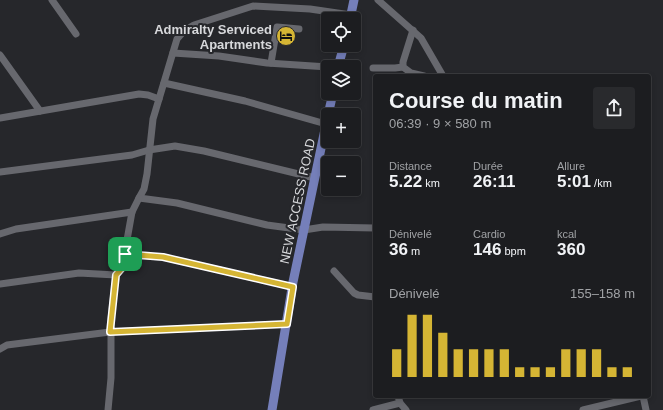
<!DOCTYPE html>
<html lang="fr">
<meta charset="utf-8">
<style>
body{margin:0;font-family:Helvetica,sans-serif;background:#292a2d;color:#f1f3f6;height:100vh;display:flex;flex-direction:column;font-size:15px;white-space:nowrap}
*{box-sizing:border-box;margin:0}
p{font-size:13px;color:#a0a2a5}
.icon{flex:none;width:22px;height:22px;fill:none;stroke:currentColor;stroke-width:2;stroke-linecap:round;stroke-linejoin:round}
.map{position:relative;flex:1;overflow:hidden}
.sheet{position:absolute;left:373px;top:74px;width:278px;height:324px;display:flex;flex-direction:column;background:#1c1d20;border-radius:4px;box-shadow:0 2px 6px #0003,0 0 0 1px #3a3b3e}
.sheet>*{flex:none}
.buttons{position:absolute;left:321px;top:12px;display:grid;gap:8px}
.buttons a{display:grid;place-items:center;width:40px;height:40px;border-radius:4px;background:#1c1d20;box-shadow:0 2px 6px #0003,0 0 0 1px #3a3b3e;font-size:20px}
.pin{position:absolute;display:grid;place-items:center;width:34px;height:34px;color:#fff;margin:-17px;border-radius:8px;box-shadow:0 2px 6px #0006}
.round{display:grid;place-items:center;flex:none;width:42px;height:42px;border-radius:4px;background:#292a2d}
.headline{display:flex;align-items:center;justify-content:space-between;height:68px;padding:0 16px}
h1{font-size:22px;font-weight:600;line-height:30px}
.metrics{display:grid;grid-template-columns:repeat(3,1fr);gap:6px;height:68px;padding:4px 16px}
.metrics div{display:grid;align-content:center}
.metrics b{font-size:17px;font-weight:600}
.metrics small{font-size:11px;font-weight:400}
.metrics p{font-size:11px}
.chart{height:112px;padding:8px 16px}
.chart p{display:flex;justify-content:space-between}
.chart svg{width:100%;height:72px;margin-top:4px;stroke:#d5b534;stroke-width:6}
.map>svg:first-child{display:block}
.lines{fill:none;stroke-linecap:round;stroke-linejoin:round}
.minor{stroke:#67686e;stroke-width:7}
.major{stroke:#757fba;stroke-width:9}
.route-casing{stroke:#fff;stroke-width:8}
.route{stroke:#d5b534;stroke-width:5}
.labels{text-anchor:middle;stroke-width:4;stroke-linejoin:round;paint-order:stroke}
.poi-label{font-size:13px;font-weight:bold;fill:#d7d8db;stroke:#26272b;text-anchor:end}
.street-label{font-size:13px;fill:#d7d8db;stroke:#26272b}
</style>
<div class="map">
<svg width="663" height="410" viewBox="0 0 663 410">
<rect width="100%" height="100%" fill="#26272b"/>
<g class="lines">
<g class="minor">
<path d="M52 0 76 34"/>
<path d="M378 0 421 38 443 76"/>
<path d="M351 15 310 9 253 6 194 25 184 31 177 39 153 119 147 174 144 189 139 198 177 203 267 225 304 230 323 227 375 228"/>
<path d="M413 30 403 62V67L411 73 424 76"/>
<path d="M173 53 219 56 267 63 328 67"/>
<path d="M0 55 40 111"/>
<path d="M271 63 277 27 299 29"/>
<path d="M373 68H395L403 67"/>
<path d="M164 83 245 101 326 124"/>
<path d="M0 118 139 94 148 95 159 99"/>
<path d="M0 172 132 155 149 150 175 146 204 151 315 178"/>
<path d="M0 234 16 229 132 212"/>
<path d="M125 255 163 257 293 287"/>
<path d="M334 271 354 293 358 295 375 297"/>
<path d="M0 284 79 273 116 275 122 268 132 212 139 198"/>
<path d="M0 349 7 345 110 332 287 324"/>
<path d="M398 396 400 403 406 410"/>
<path d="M643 396 646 410"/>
<path d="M108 410 111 378V319L116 275"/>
<path d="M373 410 400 403"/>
<path d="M583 410 641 396"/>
</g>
<g class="major">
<path d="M350 19 354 0"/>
<path d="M338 67 344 45"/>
<path d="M328 115 333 93"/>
<path d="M272 410 293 282 328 115"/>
</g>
</g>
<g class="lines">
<defs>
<path id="route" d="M125 254 163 257 293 287 287 324 110 332 116 275 122 268Z"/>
</defs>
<use href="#route" class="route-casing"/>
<use href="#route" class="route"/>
</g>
<defs>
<symbol id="hotel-disc" viewBox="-11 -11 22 22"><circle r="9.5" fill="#d5b534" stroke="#26272b"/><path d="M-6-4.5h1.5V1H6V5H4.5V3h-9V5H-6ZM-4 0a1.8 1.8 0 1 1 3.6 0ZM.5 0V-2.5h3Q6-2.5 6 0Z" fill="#111"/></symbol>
</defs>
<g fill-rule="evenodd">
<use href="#hotel-disc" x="275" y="25" width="22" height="22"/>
</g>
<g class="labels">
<g class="poi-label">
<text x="272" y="34">Admiralty Serviced<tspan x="272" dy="15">Apartments</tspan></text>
</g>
<g class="street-label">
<text transform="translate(297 201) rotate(-78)" y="5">NEW ACCESS ROAD</text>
</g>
</g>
</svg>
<div class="buttons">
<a><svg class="icon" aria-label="locate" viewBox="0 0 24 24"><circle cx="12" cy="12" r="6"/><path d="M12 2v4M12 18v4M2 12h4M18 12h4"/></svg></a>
<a><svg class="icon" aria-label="layers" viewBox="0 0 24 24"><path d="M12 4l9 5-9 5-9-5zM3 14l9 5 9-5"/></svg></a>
<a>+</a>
<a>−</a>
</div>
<div class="pin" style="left:125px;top:254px;background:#1e9e55"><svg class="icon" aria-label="arrive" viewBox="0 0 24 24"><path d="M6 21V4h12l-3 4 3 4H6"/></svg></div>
<section class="sheet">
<div class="headline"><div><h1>Course du matin</h1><p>06:39 · 9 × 580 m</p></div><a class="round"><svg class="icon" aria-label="share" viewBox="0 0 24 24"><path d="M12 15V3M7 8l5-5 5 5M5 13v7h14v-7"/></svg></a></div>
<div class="metrics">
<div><p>Distance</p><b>5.22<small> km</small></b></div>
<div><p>Durée</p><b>26:11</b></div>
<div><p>Allure</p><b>5:01<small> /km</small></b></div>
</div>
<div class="metrics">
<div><p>Dénivelé</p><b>36<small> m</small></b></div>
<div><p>Cardio</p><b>146<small> bpm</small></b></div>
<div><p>kcal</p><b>360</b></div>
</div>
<div class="chart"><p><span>Dénivelé</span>155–158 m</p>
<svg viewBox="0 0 160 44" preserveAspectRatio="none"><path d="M5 44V27M15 44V6M25 44V6M35 44V17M45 44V27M55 44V27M65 44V27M75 44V27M85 44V38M95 44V38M105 44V38M115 44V27M125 44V27M135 44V27M145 44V38M155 44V38"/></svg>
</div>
</section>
</div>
